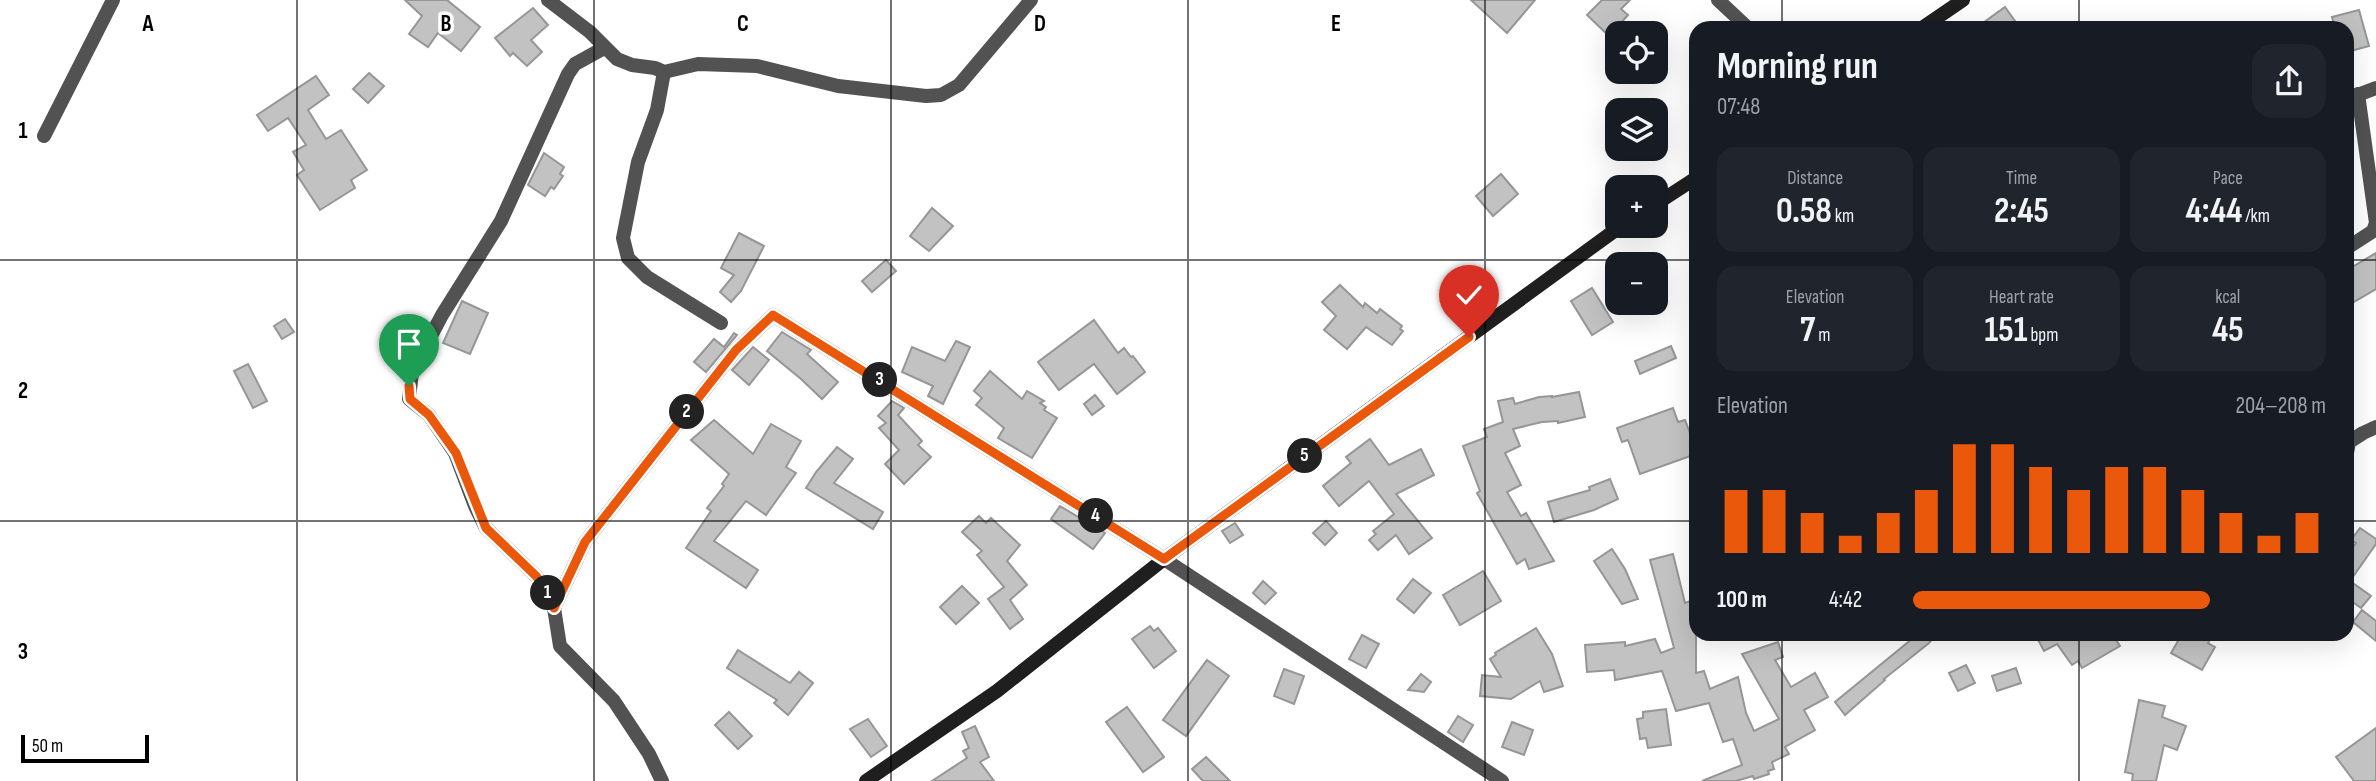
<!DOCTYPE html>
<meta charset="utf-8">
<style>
body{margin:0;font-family:"Sofia Sans Condensed",sans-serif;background:#20242c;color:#f1f3f6;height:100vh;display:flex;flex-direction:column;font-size:26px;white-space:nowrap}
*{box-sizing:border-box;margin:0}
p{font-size:23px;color:#9ea1a6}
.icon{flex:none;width:38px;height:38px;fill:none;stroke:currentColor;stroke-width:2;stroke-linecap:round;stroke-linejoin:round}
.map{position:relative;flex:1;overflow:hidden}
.panel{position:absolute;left:1689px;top:21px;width:665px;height:620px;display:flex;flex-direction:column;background:#171b24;border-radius:21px;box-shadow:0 7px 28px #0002}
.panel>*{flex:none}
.tools{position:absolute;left:1605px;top:21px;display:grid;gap:14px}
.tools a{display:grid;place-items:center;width:63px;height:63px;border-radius:14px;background:#171b24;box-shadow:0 7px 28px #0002;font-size:35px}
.scale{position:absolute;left:21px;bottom:18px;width:128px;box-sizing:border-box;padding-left:7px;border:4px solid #000;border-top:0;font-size:19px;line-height:24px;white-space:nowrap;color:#000;-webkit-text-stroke:5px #fff;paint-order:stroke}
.pin{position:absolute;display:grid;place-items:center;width:60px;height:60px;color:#fff;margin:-72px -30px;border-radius:50% 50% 50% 0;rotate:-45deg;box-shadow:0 0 7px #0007}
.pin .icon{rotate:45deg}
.km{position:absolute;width:35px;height:35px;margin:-18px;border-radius:50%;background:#222;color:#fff;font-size:19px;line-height:35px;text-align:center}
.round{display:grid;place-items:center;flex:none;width:74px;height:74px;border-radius:21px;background:#20242c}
.overview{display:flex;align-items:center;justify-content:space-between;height:119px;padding:0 28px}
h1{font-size:38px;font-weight:700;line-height:52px}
.stats{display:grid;grid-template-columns:repeat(3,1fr);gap:10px;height:119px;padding:7px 28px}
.stats div{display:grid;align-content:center;border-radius:18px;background:#20242c;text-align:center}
.stats b{font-size:35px;font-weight:700}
.stats small{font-size:19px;font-weight:400}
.stats p{font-size:19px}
.chart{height:196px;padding:14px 28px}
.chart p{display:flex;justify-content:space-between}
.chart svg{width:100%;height:126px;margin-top:7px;stroke:#ea580c;stroke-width:6}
ul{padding:0 28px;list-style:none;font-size:23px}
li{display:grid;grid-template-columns:112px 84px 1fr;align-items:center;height:52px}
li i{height:18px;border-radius:9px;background:#ea580c}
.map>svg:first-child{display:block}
.building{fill:#c2c2c2;stroke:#969696;stroke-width:2}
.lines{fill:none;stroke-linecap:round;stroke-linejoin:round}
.street{stroke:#525252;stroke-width:14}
.secondary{stroke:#1f1f1f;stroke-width:14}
.route-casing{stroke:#fff;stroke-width:14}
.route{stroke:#ea580c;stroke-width:9}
.grid{fill:none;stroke:#000;stroke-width:2;stroke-opacity:0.55}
.grid-label{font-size:23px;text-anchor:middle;font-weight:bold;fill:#000;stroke:#fff;stroke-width:7;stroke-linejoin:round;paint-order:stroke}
</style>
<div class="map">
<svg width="2376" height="781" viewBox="0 0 2376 781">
<rect width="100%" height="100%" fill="#fff"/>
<g class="building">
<path d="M405 0H447L480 27 461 51 438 33 428 47 409 34 422 16Z"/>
<path d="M1471 0H1535L1507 33Z"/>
<path d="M1602 0H1630L1621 9 1628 15 1609 36 1587 15Z"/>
<path d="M2005 7 2020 28H1976Z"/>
<path d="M533 8 548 25 531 40 542 52 527 66 513 53 510 56 495 38Z"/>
<path d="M2359 10 2369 46 2347 52V28H2335L2332 17Z"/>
<path d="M369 73 384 86 368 103 353 89Z"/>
<path d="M316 76 329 95 308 110 326 139 341 130 367 170 351 180 355 188 320 210 297 175 304 170 293 152 306 145 288 118 268 131 257 115Z"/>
<path d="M544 153 564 167 560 174 563 176 554 189 551 187 545 196 528 185Z"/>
<path d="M1501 174 1518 194 1493 216 1476 196Z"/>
<path d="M932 208 953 226 929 251 910 236Z"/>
<path d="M739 233 764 246 741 291 731 302 720 292 734 275 721 268Z"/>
<path d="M2376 253V289L2347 306V270Z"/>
<path d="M886 260 896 271 872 292 862 281Z"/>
<path d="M1340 285 1363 307 1365 303 1377 313 1380 309 1402 326 1400 329 1403 331 1392 345 1366 327 1347 349 1324 330 1336 316 1322 302Z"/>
<path d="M1592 288 1613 322 1592 335 1571 301Z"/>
<path d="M462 301 488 313 470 354 443 343Z"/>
<path d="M285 319 294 332 282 339 274 326Z"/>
<path d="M1094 320 1118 353 1124 348 1131 357 1133 356 1145 372 1117 394 1094 364 1059 390 1038 362Z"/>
<path d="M782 332 811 350 807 354 838 382 822 399 801 379 767 351Z"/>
<path d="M734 333 737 335 706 372 694 362 714 339 724 347Z"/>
<path d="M956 341 970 347 943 404 928 396 933 386 902 372 912 347 945 361Z"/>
<path d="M1671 346 1676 358 1640 374 1635 361Z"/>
<path d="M753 347 769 360 749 385 732 370Z"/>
<path d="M248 364 267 401 253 408 234 371Z"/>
<path d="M990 371 1022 399 1027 391 1044 401 1040 403 1046 407 1044 410 1057 418 1032 458 998 438 1004 428 976 405 982 398 974 391Z"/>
<path d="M1579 392 1585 417 1558 423V421L1542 422 1513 429 1520 446 1505 453 1521 485 1507 492 1521 516 1526 513 1554 561 1529 569 1525 559 1517 564 1477 493 1480 491 1463 446 1487 437 1484 429 1503 422 1498 401 1513 398 1515 404 1539 397 1552 396V397Z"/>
<path d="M1095 395 1104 406 1092 415 1084 404Z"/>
<path d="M892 401 904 408 898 415 922 441 918 445 931 457 904 484 885 464 899 450 879 428 886 423 878 416Z"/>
<path d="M1673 408 1678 422 1685 420 1690 433 1696 429V454L1640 474 1628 440 1622 442 1617 428Z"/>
<path d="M714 420 753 454 771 424 801 441 786 467 796 473 766 515 746 501 714 541 758 570 746 588 686 548 711 511 707 508 724 486 722 484 729 474 691 440Z"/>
<path d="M1370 439 1389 465 1421 449 1434 475 1396 494 1432 538 1409 554 1396 535 1378 550 1369 540 1376 534 1373 531 1394 514 1369 481 1339 506 1323 486 1351 463 1346 457Z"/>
<path d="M837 447 853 459 834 483 883 512 873 529 806 488 816 472Z"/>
<path d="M1610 479 1618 499 1594 510 1554 522 1548 502 1590 490 1589 487Z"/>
<path d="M1060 506 1105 533 1093 549 1051 519Z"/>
<path d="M979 516 986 523 991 518 1020 545 1007 561 1027 585 1010 600 1023 619 1010 629 988 599 1004 587 977 555 982 551 962 532Z"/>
<path d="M1326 521 1337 533 1325 545 1313 533Z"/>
<path d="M1235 523 1243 535 1230 543 1222 531Z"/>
<path d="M2360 528 2376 539V544L2350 581 2371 596 2361 608 2347 598V556L2356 543 2351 540Z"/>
<path d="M1612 549 1625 569 1638 599 1622 604 1594 561Z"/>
<path d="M1673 554 1685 603 1696 599V673L1704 671 1710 689 1738 677 1746 713 1754 731 1779 719 1742 654 1778 642 1783 657 1775 660 1791 687 1815 673 1828 697 1804 710 1815 730 1785 747 1789 754 1772 762 1774 769 1768 771 1769 774 1754 779 1753 776 1736 781H1702L1742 765 1733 739 1723 742 1709 703 1676 711 1662 671 1615 680 1614 670 1587 672 1585 645 1625 642V646L1655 639 1661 653 1674 648 1650 560Z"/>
<path d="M1483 571 1501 601 1460 625 1443 595Z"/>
<path d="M1413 579 1431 593 1414 613 1397 599Z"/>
<path d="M1263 581 1276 593 1265 604 1253 593Z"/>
<path d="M962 586 979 603 956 624 940 607Z"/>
<path d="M2362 610 2376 621V641L2353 622Z"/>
<path d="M1150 626 1154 631 1158 628 1176 651 1154 668 1132 639Z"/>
<path d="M1536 628 1552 654 1563 686 1544 692 1540 681 1511 699 1480 696 1482 675 1501 677 1490 659 1496 655 1495 653Z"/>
<path d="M1918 634H1937L1929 643 1884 679 1885 680 1845 715 1835 702Z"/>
<path d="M2035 634H2112L2120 646 2082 668 2078 661 2072 665 2057 644 2044 651Z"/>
<path d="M2182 634H2213L2208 643 2215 647 2202 670 2171 653Z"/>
<path d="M1362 635 1379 644 1366 668 1349 659Z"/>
<path d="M738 650 790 683 799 672 813 683 788 715 774 703 777 700 727 668Z"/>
<path d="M1207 660 1229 676 1186 736 1163 720Z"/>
<path d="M1966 665 1975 683 1958 691 1949 673Z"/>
<path d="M2016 668 2021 683 1997 691 1992 676Z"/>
<path d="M1284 669 1304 676 1294 704 1274 696Z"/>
<path d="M1421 674 1431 682 1424 692 1408 690Z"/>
<path d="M2139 700 2165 706 2162 717 2186 726 2177 750 2164 745 2156 781H2132L2133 774 2125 772Z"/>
<path d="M1127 707 1164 757 1143 772 1106 722Z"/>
<path d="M1666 709 1671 745 1648 748 1646 738 1640 739 1637 719 1643 718V712Z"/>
<path d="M729 712 752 736 738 749 715 725Z"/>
<path d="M1458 716 1473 725 1463 742 1448 732Z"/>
<path d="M868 719 887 746 871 757 850 729Z"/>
<path d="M1512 722 1533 730 1524 755 1502 747Z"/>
<path d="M975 726 989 757 980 762 994 781H932L967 758 963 751 969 748 962 732Z"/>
<path d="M2376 728V781H2354L2336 757Z"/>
<path d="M1206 757 1230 781H1203L1192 769Z"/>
</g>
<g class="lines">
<g class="street">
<path d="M548 0 590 32 617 59 632 65 655 68 664 72 698 64 757 66 838 86 926 96 941 95 959 85 1031 0"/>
<path d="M1718 0 1748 28"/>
<path d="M604 48 575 64 568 74 501 221 442 315 412 372 409 399 429 415 455 453 475 506 486 528 536 576 547 591 554 608 560 646 614 701 649 754 662 781"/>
<path d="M664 72 657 110 638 162 623 238 628 258 647 277 721 323"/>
<path d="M2347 99 2376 88"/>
<path d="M44 136 113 0"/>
<path d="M2347 248 2373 231 2376 223 2358 94"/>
<path d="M2347 453 2349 442 2363 433 2376 427"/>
<path d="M554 608 585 542 736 350 773 315 1164 559 1502 781"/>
</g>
<g class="secondary">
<path d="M1922 28 1963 0"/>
<path d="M1656 204 1696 178"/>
<path d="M866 781 997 691 1164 559 1621 226"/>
</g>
</g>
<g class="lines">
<defs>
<path id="route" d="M409 386 410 399 429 415 456 453 486 528 536 576 547 591 554 608 585 542 736 350 773 315 1164 559 1469 337"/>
</defs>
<use href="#route" class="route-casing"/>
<use href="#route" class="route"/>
</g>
<path class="grid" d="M297 0V781M594 0V781M891 0V781M1188 0V781M1485 0V781M1782 0V28M2079 0V28M0 260H1696M2347 260H2376M0 521H1696M2347 521H2376M1782 634V781M2079 634V781"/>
<g class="grid-label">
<text x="148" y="31">A</text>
<text x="446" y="31">B</text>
<text x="743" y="31">C</text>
<text x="1040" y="31">D</text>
<text x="1336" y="31">E</text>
<text x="23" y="138">1</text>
<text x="23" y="398">2</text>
<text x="23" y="659">3</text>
</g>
</svg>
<div class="tools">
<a><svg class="icon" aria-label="locate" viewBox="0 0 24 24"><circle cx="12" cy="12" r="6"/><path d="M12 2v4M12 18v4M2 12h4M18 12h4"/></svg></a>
<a><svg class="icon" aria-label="layers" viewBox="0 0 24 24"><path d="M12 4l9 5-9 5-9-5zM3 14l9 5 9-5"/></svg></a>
<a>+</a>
<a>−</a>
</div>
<div class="scale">50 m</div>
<div class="pin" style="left:409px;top:386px;background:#1e9e55"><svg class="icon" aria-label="arrive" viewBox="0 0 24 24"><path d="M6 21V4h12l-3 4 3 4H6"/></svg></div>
<div class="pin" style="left:1469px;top:337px;background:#d93025"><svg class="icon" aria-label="check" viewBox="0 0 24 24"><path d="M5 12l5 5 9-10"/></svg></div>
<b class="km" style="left:548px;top:593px">1</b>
<b class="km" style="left:687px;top:412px">2</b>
<b class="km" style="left:880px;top:380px">3</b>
<b class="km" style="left:1096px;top:516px">4</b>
<b class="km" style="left:1305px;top:456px">5</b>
<section class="panel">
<div class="overview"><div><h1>Morning run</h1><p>07:48</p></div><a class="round"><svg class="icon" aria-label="share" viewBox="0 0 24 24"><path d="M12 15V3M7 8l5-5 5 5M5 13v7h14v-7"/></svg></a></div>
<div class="stats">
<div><p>Distance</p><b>0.58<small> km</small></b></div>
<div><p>Time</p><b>2:45</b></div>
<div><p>Pace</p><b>4:44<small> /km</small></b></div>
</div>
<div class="stats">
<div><p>Elevation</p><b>7<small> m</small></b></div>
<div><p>Heart rate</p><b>151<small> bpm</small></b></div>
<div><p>kcal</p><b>45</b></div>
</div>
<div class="chart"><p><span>Elevation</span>204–208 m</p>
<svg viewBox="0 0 160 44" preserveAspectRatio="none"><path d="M5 44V22M15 44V22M25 44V30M35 44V38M45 44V30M55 44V22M65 44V6M75 44V6M85 44V14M95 44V22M105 44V14M115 44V14M125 44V22M135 44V30M145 44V38M155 44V30"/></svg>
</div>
<ul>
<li><b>100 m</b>4:42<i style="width:72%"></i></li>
</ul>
</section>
</div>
